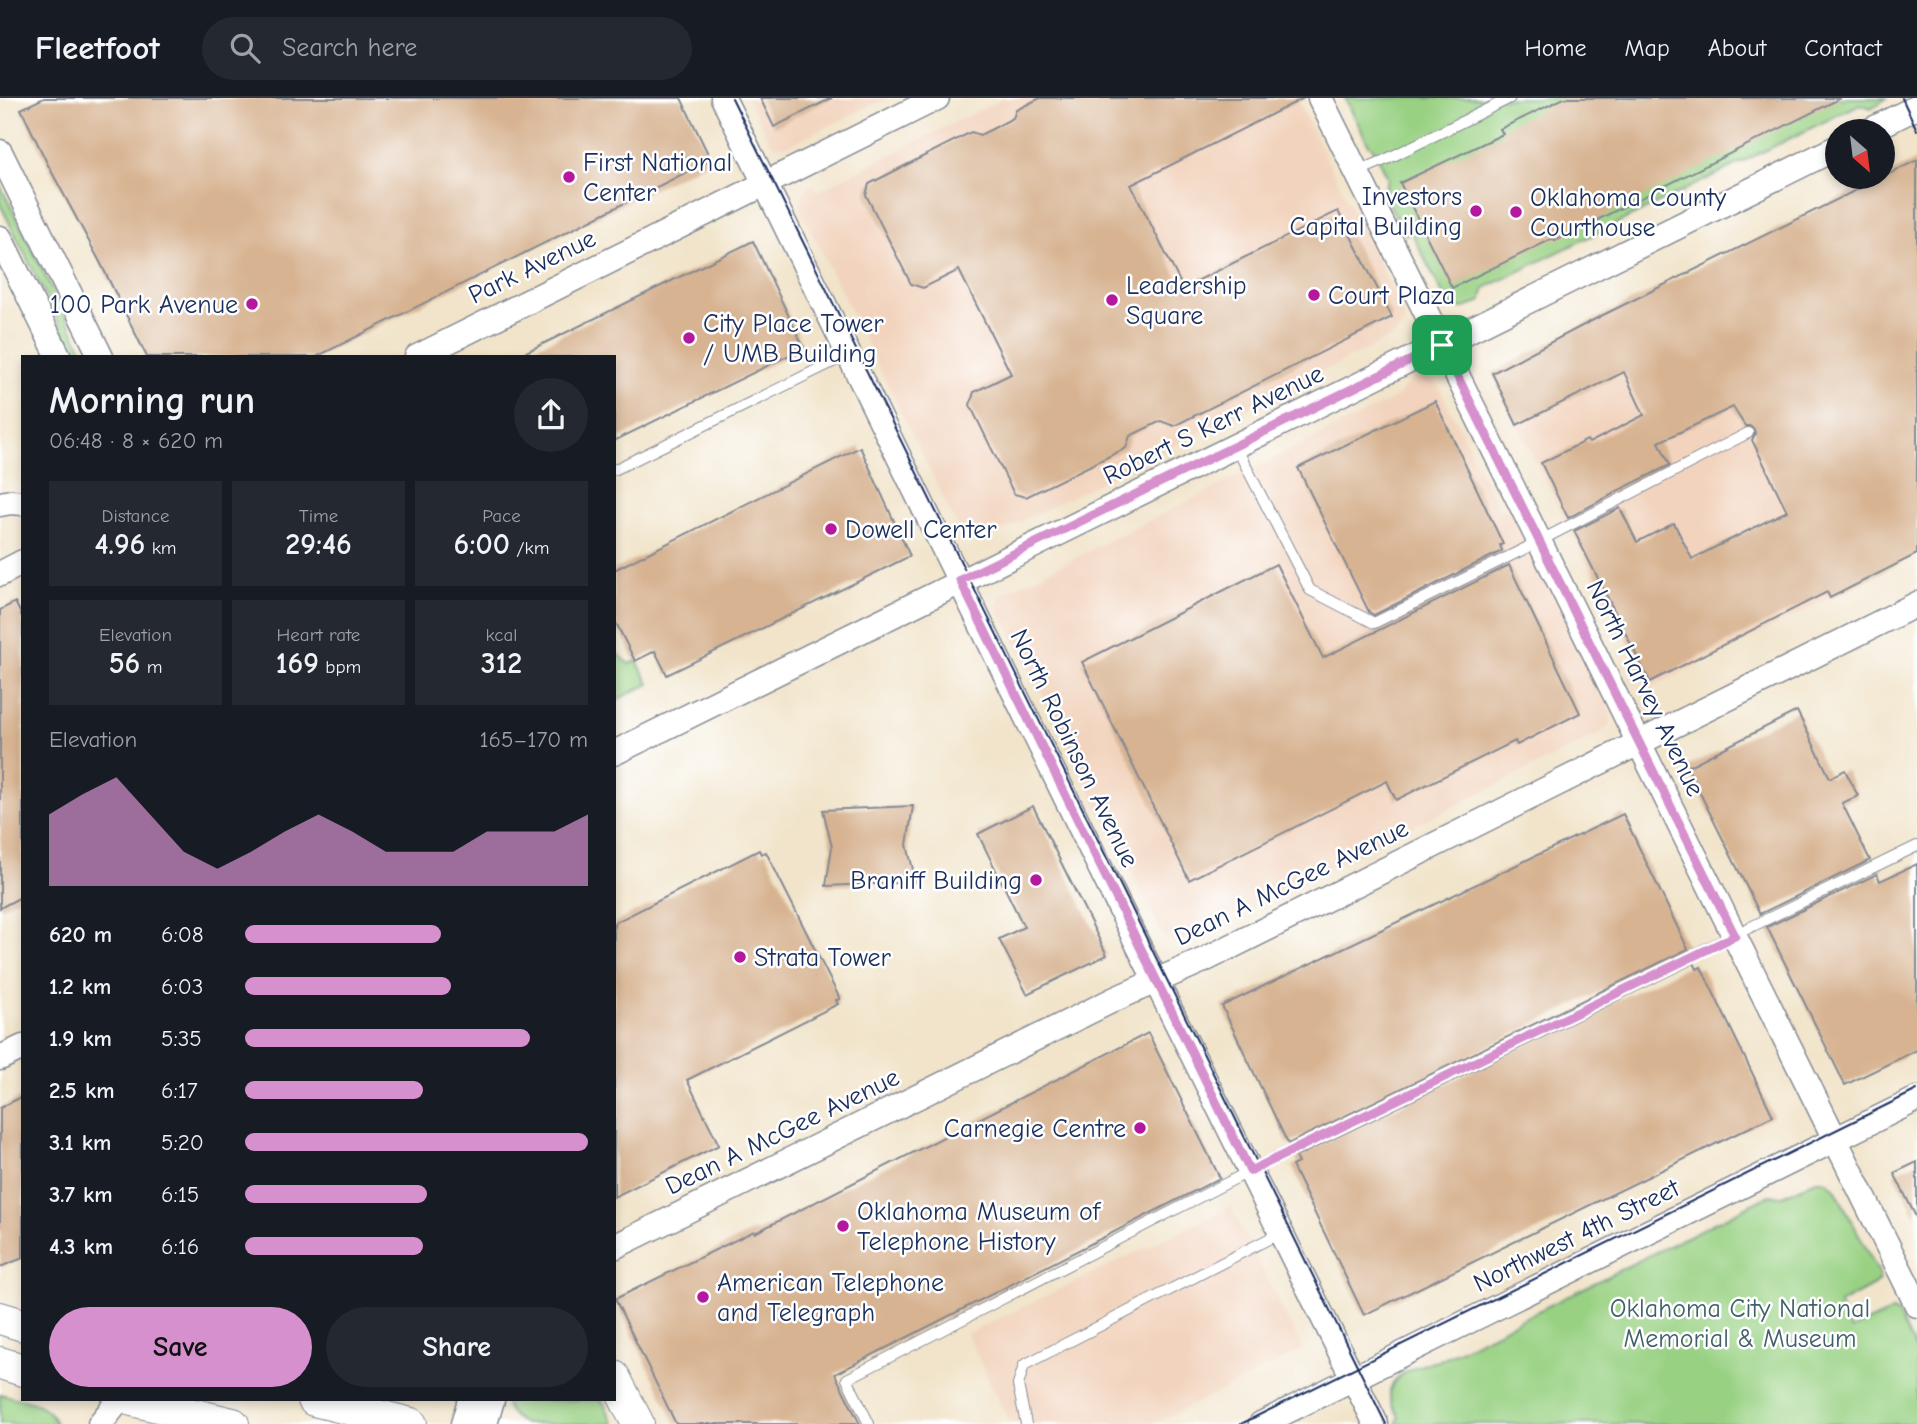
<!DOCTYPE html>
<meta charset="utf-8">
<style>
body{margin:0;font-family:"Comic Neue",sans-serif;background:#242831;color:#f1f3f6;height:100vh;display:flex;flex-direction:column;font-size:26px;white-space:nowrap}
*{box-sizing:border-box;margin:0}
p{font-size:23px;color:#9ea1a6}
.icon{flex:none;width:38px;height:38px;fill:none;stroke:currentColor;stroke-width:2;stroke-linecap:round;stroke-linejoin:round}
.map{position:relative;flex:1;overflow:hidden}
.drawer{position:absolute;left:21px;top:257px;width:595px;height:1046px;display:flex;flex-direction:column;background:#171b24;border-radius:0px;box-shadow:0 4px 10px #0003}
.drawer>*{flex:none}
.needle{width:46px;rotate:152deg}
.fabs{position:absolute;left:1825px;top:21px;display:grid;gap:14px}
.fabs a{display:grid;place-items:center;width:70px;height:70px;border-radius:50%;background:#171b24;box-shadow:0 4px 10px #0003;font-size:35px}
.pin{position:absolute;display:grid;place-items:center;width:60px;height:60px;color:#fff;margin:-30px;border-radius:14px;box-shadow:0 4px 10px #0006}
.round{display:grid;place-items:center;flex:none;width:74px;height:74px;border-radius:37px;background:#242831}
.overview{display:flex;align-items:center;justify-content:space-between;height:119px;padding:0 28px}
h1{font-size:38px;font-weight:800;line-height:52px}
.metrics{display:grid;grid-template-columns:repeat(3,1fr);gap:10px;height:119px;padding:7px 28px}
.metrics div{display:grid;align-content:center;border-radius:0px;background:#242831;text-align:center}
.metrics b{font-size:30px;font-weight:800}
.metrics small{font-size:19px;font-weight:400}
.metrics p{font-size:19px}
.chart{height:196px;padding:14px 28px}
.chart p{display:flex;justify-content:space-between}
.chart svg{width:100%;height:126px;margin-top:7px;fill:#d690ce;opacity:.7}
.button{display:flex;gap:14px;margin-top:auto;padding:14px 28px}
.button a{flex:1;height:80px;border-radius:42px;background:#d690ce;color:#111;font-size:28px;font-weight:800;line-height:80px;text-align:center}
.button a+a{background:#242831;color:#f1f3f6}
ul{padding:0 28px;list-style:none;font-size:23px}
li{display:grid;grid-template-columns:112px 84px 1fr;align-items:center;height:52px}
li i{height:18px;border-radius:9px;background:#d690ce}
header{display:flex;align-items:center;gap:42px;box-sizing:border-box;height:98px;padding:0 35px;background:#171b24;border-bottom:2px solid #363941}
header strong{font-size:33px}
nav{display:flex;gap:38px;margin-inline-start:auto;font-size:24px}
.search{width:490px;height:63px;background:#242831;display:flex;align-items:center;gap:18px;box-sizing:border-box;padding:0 24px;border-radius:38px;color:#9ea1a6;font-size:26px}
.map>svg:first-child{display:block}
.built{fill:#f2d4be}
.green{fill:#99d183;stroke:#5a8070;stroke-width:2}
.building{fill:#d7b391}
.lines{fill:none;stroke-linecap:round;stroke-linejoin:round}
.service-casing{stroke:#868a94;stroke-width:12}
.tertiary-casing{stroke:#868a94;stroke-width:27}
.primary-casing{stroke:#868a94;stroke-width:34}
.service{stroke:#fff;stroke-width:10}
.tertiary{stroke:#fff;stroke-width:24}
.primary{stroke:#fff;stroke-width:32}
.tram{stroke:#1b2f5e;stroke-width:2}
.route-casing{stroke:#fff;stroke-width:14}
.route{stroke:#d690ce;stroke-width:9}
.poi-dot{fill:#b5179e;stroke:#fff;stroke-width:2.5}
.labels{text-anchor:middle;stroke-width:5;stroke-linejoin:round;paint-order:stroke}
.poi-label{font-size:26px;fill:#1b2f5e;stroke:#fff;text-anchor:start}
.street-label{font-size:26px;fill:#1b2f5e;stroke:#fff}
.park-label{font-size:26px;fill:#416069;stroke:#fff}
</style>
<header>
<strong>Fleetfoot</strong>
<div class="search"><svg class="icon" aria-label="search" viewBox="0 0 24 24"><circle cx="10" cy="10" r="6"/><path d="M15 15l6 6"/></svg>Search here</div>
<nav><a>Home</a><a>Map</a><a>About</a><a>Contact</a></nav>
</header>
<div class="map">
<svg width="1917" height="1326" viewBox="0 0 1917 1326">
<rect width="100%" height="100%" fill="#fff"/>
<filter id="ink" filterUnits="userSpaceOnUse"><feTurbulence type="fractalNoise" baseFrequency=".0143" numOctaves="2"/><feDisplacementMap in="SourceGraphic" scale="14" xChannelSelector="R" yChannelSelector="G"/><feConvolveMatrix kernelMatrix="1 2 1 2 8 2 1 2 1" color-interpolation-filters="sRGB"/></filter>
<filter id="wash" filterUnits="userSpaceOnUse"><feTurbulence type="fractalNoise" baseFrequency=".00686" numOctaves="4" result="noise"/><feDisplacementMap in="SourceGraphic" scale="28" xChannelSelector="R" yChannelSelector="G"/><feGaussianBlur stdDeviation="1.57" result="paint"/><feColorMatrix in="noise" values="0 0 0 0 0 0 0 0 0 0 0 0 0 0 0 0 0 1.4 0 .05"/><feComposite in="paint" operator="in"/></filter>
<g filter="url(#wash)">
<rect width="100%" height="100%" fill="#f1e4ca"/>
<g class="built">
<path d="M747 0H887L786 48H776L769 42Z"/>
<path d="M1003 0H1118L1156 74 1298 3 1400 208 1404 219 1403 228 1392 239 990 439 976 442 967 440 960 433 803 117 800 110 801 99 806 90 813 86 818 93Z"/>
<path d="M1598 219 1642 312 1733 309 1748 335 1830 500 1649 591 1492 275Z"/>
<path d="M1424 280 1431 281 1438 287 1500 413 1505 411 1511 413 1609 612 1611 620 1609 627 1600 636 1183 842 1174 844 1166 841 1161 834 1008 527 999 515 998 508 1000 499 1006 494 1399 298 1407 286 1416 281Z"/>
<path d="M1231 1109 1303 1252 1154 1326H1010L967 1236Z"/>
</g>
<g class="green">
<path d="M1345 0H1887L1871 10 1860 6 1485 190 1481 203C1469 209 1460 214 1448 206L1411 134 1405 137 1383 95 1388 80 1373 50 1369 47Z"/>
<path d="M0 87 86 259H76L0 106Z"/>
<path d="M614 552 629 566 637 563 649 586 614 603Z"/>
<path d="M1816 1082H1824L1834 1089 1879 1175V1182L1874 1187 1839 1206 1851 1232 1893 1213 1898 1216 1917 1255V1326H1396L1399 1319C1396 1312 1390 1305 1390 1298 1388 1276 1422 1266 1438 1263L1770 1097 1783 1098Z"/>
<path d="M0 1296C21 1302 48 1303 56 1326H0Z"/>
<path d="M505 1302H602L614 1326H524C514 1320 507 1314 505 1302Z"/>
</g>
<g id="blocks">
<g class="building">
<path d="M44 0H681L711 62 316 259H147L100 164 48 67 21 11Z"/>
<path d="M760 0H832L774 29Z"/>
<path d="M1040 0H1304L1131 87 1183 190 1338 113 1392 219 1174 328 1161 323 1130 338 1126 350 1026 399 1014 396 970 307 974 294 1011 276 959 172 923 190 911 186 866 97 869 86 971 34 980 37 992 31 1013 20 1016 12Z"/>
<path d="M1564 0H1841L1555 143 1554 140 1452 190 1400 85 1503 36 1500 31Z"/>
<path d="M1917 62V456L1830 500 1827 494 1650 584 1574 433 1620 410 1637 444 1674 425 1692 461 1787 413 1752 342 1755 336 1754 331 1749 328H1745L1733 309 1659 344 1670 367 1613 395V396L1568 420 1541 365 1587 342 1589 345 1644 317 1624 274 1517 327 1492 275 1601 218Z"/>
<path d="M753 143 804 250 614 343V259H516Z"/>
<path d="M1435 303 1503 446 1500 447 1502 453 1374 517 1369 514 1298 370Z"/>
<path d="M860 349 910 458 667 577 655 553 635 563 614 521V472Z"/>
<path d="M1276 466 1323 560 1509 467 1580 615 1517 647 1515 643 1396 702 1387 683 1189 782 1082 564Z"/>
<path d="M15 504 23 520V798L0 810V512Z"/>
<path d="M1797 613 1830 680 1845 672 1858 698 1842 705 1870 762 1760 816 1687 669Z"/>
<path d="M913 708 907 747 916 784 826 788 832 749 823 712Z"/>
<path d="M1033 708 1107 857 1027 896 999 841 1024 829 978 736Z"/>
<path d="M1623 716 1688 851 1288 1046 1222 908Z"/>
<path d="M759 752 761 756 766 754 840 901 836 902 838 906 687 982 719 1047 614 1099V825Z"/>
<path d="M1917 766V952L1845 987 1767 829 1877 776 1880 783Z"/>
<path d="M1694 865 1697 871 1701 869 1773 1018 1364 1217 1292 1068 1298 1065 1295 1059Z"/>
<path d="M1148 935 1220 1080 835 1276 860 1326H676L615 1201 754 1133 755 1135Z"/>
<path d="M23 998V1160L0 1169V1010Z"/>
<path d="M1917 1064V1121L1894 1075Z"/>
</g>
</g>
</g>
<g filter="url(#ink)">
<use href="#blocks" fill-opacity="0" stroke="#868a94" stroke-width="2"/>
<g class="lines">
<defs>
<g id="service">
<path d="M1357 74 1387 61 1510 0"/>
<path d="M1236 349 1310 492 1374 525 1522 452 1748 335"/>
<path d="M614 372 849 256"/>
<path d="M869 1326 847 1281 1250 1073 1917 748"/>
<path d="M1026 1326 1018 1287 1024 1267 1280 1135"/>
</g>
<g id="tertiary">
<path d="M723 0 1140 851 1376 1326"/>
<path d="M1320 0 1917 1207"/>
<path d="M1869 33 1917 9"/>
<path d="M0 54 101 259"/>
<path d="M0 140 59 259"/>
<path d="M417 259 937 0"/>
<path d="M0 406 11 404 23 405"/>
<path d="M0 476 23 464"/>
<path d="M614 655C1021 452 1431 253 1838 49"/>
<path d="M0 960 23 949"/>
<path d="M614 1149 1115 901 1206 861 1917 506"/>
<path d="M100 1326 119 1302"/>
<path d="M463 1326 470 1302"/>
<path d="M485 1326 492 1302"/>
<path d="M1261 1326 1917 1001"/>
</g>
<g id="primary">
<path d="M0 1220 23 1227"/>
<path d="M0 1265 23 1272"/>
<path d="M614 1279 638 1326"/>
<path d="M132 1302 233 1326"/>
<path d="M314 1302 411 1326"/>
</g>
</defs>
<use href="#service" class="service-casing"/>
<use href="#tertiary" class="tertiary-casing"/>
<use href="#primary" class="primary-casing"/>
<use href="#service" class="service"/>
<use href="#tertiary" class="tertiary"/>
<use href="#primary" class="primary"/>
<g class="tram">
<path d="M732 0 1386 1326"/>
<path d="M1902 0 1917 32"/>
<path d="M1241 1326 1917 992"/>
</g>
</g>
</g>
<g class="lines" filter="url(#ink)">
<defs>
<path id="route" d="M1442 247 1735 838 1250 1073 960 482Z"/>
</defs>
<use href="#route" class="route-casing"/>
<use href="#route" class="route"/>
</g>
<g class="poi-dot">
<circle cx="569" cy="79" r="7"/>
<circle cx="1476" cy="113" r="7"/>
<circle cx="1516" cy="114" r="7"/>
<circle cx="1314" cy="197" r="7"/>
<circle cx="1112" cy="202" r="7"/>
<circle cx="252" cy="206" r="7"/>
<circle cx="689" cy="240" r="7"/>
<circle cx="831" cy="431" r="7"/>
<circle cx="1036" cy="782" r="7"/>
<circle cx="740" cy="859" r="7"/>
<circle cx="1140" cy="1030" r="7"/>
<circle cx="843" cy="1128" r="7"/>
<circle cx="703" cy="1199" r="7"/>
</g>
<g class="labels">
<g class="poi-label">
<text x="583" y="73">First National<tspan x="583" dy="30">Center</tspan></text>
<text x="1462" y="107" text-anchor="end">Investors<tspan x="1462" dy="30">Capital Building</tspan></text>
<text x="1530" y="108">Oklahoma County<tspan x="1530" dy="30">Courthouse</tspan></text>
<text x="1126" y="196">Leadership<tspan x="1126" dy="30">Square</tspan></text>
<text x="1328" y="206">Court Plaza</text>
<text x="238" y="215" text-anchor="end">100 Park Avenue</text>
<text x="703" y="234">City Place Tower<tspan x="703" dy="30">/ UMB Building</tspan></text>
<text x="845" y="440">Dowell Center</text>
<text x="1022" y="791" text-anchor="end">Braniff Building</text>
<text x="754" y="868">Strata Tower</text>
<text x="1126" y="1039" text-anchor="end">Carnegie Centre</text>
<text x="857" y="1122">Oklahoma Museum of<tspan x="857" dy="30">Telephone History</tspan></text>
<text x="717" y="1193">American Telephone<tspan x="717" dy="30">and Telegraph</tspan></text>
</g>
<g class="street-label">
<text transform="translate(532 168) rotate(-26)" y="9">Park Avenue</text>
<text transform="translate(1213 326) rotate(-26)" y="9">Robert S Kerr Avenue</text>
<text transform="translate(1646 590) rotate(64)" y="9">North Harvey Avenue</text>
<text transform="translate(1075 650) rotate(64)" y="9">North Robinson Avenue</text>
<text transform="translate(1291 784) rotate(-26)" y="9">Dean A McGee Avenue</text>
<text transform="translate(782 1033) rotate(-26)" y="9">Dean A McGee Avenue</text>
<text transform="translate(1576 1137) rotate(-26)" y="9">Northwest 4th Street</text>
</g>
<g class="park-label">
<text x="1740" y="1219">Oklahoma City National<tspan x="1740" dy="30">Memorial &amp; Museum</tspan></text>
</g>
</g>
</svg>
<div class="fabs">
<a><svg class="needle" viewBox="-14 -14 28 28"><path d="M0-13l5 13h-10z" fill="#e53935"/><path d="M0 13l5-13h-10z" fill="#9ea1a6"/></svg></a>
</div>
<div class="pin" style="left:1442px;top:247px;background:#1e9e55"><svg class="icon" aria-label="arrive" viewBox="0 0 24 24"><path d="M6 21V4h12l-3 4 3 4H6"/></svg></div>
<section class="drawer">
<div class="overview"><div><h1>Morning run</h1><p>06:48 · 8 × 620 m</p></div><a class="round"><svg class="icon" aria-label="share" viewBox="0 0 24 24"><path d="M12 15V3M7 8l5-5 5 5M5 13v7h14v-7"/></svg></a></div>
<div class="metrics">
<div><p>Distance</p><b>4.96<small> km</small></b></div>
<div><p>Time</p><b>29:46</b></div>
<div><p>Pace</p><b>6:00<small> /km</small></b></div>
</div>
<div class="metrics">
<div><p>Elevation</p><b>56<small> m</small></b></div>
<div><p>Heart rate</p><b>169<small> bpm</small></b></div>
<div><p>kcal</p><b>312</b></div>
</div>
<div class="chart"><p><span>Elevation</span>165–170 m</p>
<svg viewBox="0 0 160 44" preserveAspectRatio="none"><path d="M0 44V19L10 12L20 6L30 19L40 32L50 38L60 32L70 25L80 19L90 25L100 32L110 32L120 32L130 25L140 25L150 25L160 19V44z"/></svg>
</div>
<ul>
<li><b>620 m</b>6:08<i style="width:57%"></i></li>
<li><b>1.2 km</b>6:03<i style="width:60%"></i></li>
<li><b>1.9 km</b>5:35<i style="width:83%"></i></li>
<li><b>2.5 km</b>6:17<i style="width:52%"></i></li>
<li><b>3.1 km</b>5:20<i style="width:100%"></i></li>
<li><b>3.7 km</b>6:15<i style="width:53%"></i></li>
<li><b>4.3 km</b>6:16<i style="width:52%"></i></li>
</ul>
<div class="button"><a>Save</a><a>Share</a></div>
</section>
</div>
